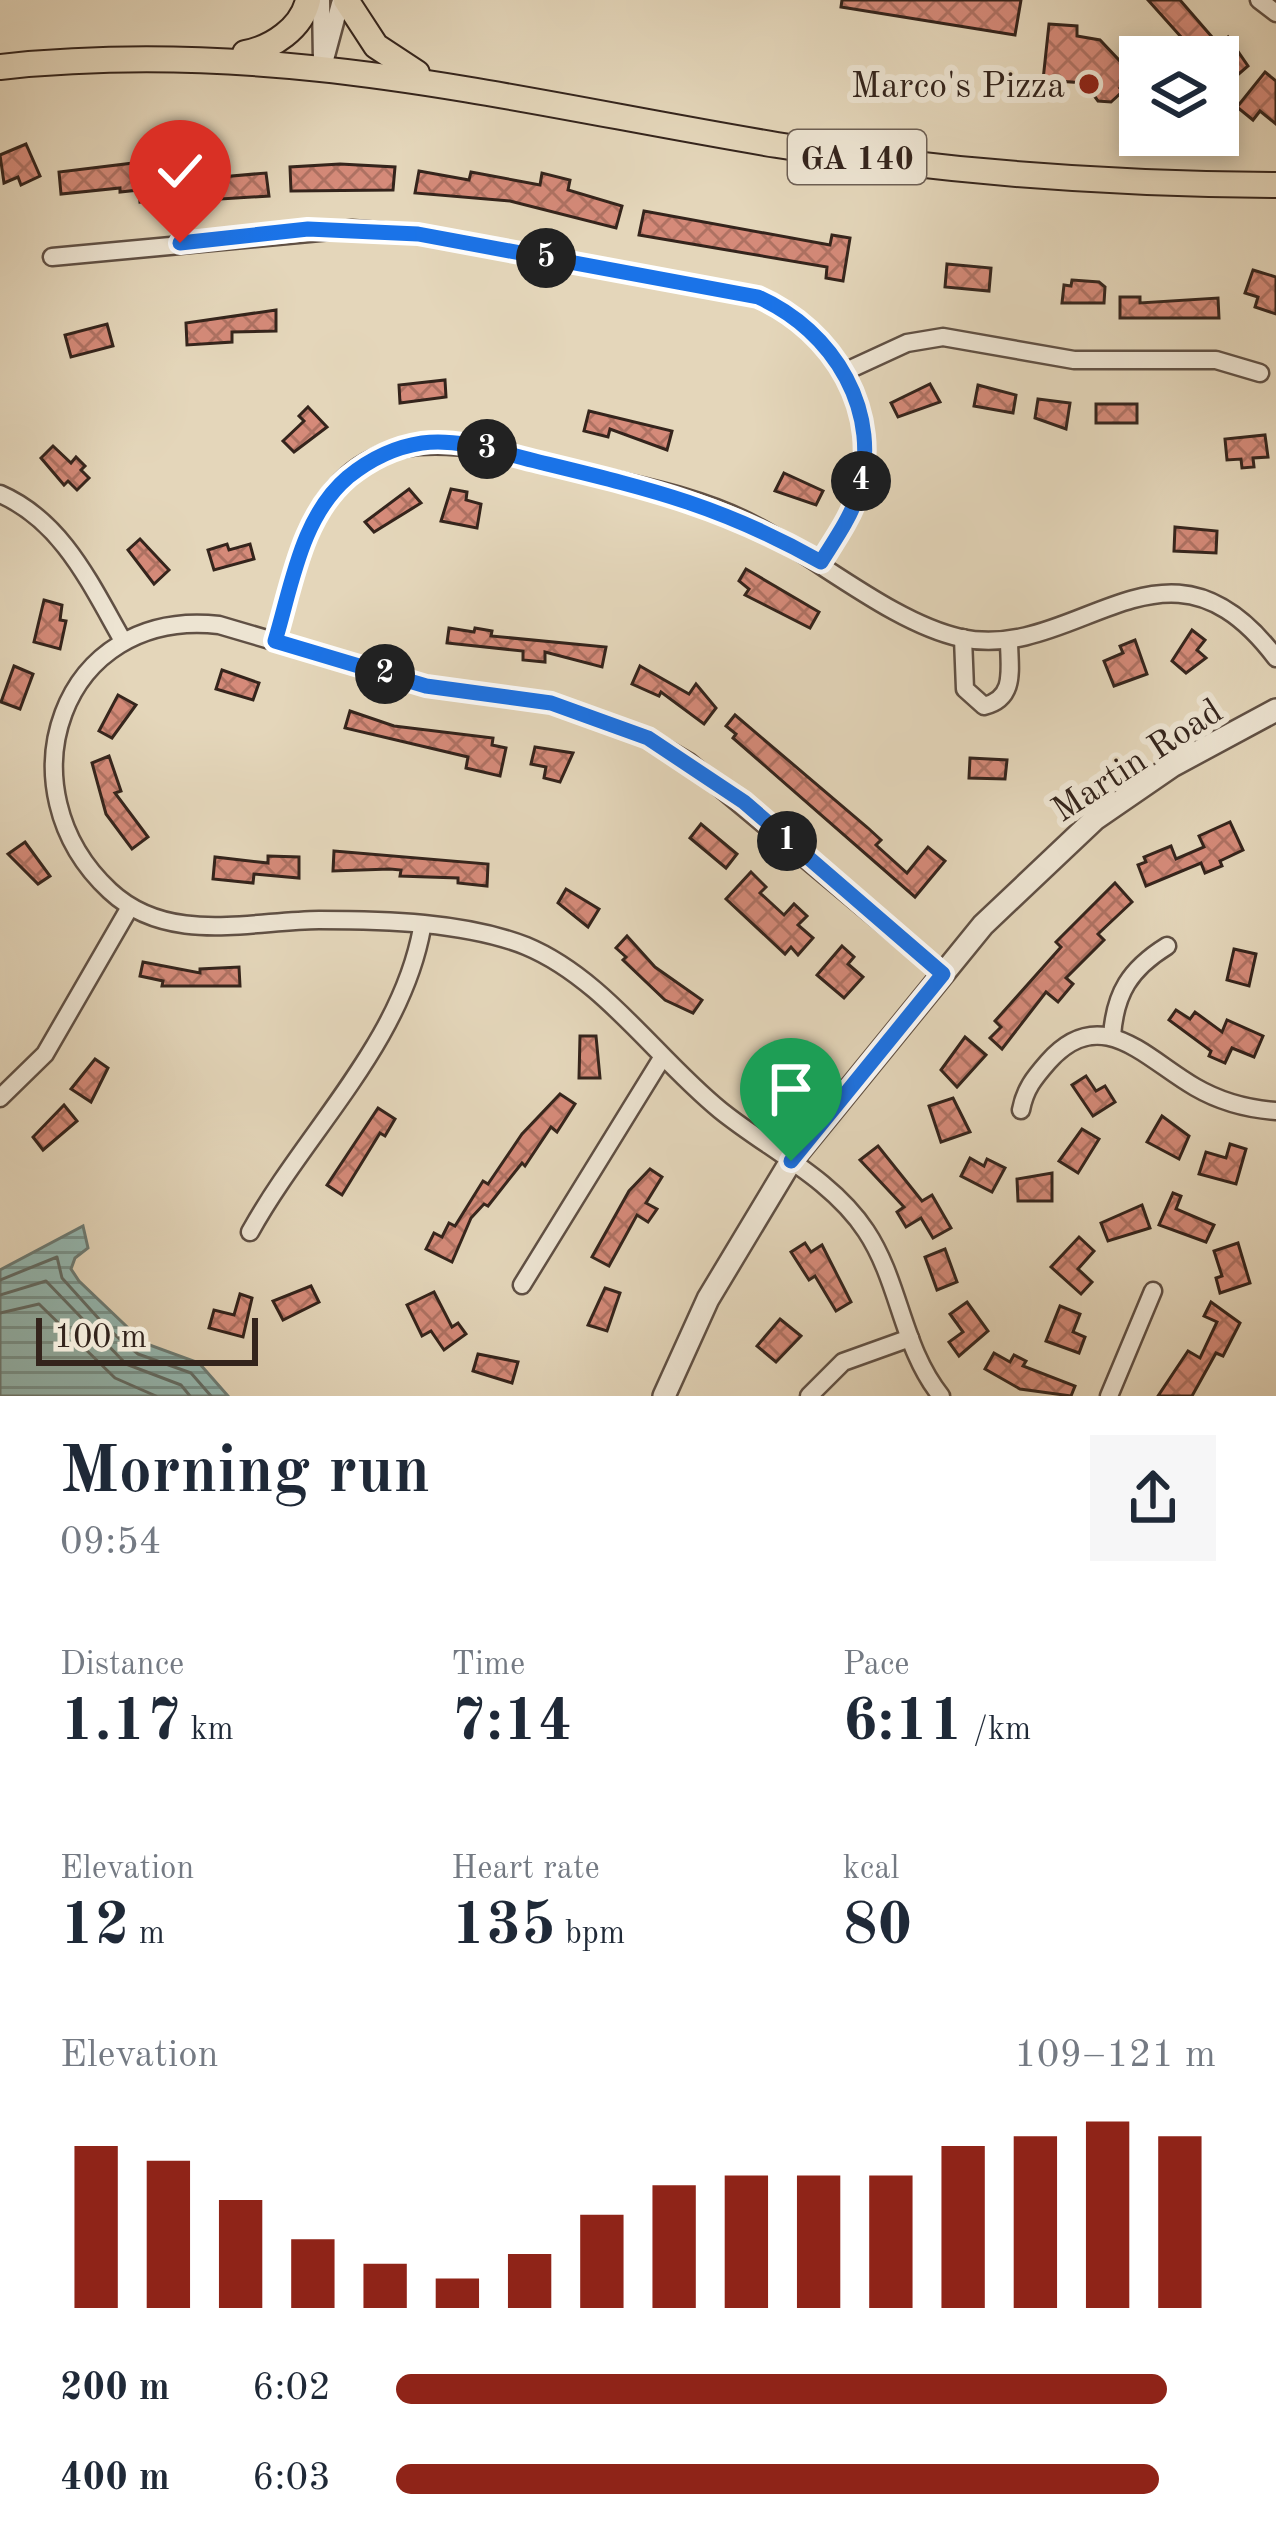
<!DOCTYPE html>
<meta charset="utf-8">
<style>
body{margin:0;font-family:"Old Standard TT",serif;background:#f6f6f7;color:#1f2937;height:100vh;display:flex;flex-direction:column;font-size:45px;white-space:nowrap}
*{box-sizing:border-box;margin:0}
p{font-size:39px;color:#747a83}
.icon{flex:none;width:66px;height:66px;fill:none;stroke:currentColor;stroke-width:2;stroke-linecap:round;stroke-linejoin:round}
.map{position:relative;height:1396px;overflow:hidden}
.drawer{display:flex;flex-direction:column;background:#fff;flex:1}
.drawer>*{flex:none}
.tools{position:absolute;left:1119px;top:36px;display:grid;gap:24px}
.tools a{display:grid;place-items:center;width:120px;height:120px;border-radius:0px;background:#fff;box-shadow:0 6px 18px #0003;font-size:60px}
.scale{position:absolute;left:36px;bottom:30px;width:222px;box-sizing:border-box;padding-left:12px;border:6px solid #34241c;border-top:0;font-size:33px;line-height:42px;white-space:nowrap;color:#34241c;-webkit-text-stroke:9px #ede4d2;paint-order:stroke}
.pin{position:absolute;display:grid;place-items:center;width:102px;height:102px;color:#fff;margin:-123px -51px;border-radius:50% 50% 50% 0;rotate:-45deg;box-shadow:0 0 12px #0007}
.pin .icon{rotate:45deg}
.km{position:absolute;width:60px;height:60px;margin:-30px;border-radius:50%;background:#222;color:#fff;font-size:33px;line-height:60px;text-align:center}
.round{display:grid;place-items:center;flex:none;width:126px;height:126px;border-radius:0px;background:#f6f6f7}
.head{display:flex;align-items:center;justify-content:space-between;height:204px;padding:0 60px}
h1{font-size:66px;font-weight:700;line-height:90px}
.figures{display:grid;grid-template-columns:repeat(3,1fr);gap:18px;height:204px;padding:12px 60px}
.figures div{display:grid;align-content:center}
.figures b{font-size:60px;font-weight:700}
.figures small{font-size:33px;font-weight:400}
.figures p{font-size:33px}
.chart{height:336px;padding:24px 60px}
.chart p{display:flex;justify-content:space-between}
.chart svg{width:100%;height:216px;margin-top:12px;stroke:#8f2418;stroke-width:6}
ul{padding:0 60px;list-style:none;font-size:39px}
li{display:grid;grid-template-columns:192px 144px 1fr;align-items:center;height:90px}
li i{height:30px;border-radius:15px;background:#8f2418}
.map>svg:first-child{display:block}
.water{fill:url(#water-rules);stroke:#6e7d76;stroke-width:3}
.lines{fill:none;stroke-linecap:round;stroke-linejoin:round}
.shore{stroke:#646e67;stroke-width:3}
.building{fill:url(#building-cross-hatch);stroke:#34241c;stroke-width:3}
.minor-casing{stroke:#605044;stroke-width:21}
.tertiary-casing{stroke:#605044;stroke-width:26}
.primary-casing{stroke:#34241c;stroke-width:28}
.minor{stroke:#ede4d2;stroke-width:16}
.tertiary{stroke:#ede4d2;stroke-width:21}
.primary{stroke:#e4d6ba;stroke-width:24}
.route-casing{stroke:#fff;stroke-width:24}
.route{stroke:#1a73e8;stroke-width:15}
.poi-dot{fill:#8f2418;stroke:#ede4d2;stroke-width:4.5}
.labels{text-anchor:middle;stroke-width:12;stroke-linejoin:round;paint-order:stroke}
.shield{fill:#ede4d2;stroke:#6c5e53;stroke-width:3}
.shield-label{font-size:33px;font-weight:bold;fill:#34241c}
.poi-label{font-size:36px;fill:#34241c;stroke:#ede4d2;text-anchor:end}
.street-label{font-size:36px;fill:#34241c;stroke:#ede4d2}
</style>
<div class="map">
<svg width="1276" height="1396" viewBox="0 0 1276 1396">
<defs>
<pattern id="water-rules" width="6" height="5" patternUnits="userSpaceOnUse" patternTransform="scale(3)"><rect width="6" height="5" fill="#95b9b2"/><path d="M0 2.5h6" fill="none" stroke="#7a9690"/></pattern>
<pattern id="building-cross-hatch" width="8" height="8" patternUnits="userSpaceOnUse" patternTransform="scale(3)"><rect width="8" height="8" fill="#d58a79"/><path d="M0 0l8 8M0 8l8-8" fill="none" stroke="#ae7162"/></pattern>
</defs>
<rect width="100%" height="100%" fill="#e4d6ba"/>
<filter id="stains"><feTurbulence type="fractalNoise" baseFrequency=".00167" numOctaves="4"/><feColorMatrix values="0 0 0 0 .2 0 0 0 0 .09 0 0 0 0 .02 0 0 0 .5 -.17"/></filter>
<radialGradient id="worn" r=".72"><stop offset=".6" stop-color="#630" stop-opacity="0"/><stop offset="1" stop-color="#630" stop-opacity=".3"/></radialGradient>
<path class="water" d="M83 1226 88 1248 75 1258 71 1269 79 1281 144 1343 199 1363 228 1396H0V1270Z"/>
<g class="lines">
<g class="shore">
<path d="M0 1280 57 1257 62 1278 108 1329 138 1354 191 1373 211 1396"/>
<path d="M0 1295 46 1281 126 1364 181 1385 190 1396"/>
<path d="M0 1313 39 1304 115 1378 156 1396"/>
</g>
</g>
<g class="building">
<path d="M842 0H1021L1015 35 841 7Z"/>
<path d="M1148 0H1180L1219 45 1228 37 1248 66 1218 92V57H1199Z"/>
<path d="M1049 24 1077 26V36L1100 40 1134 76 1120 88 1123 91 1111 102 1098 101 1085 83 1043 80Z"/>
<path d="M1265 72 1276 81V124L1260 111 1253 120 1237 107Z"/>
<path d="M26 144 40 176 21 185 18 177 4 183 0 155Z"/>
<path d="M150 161 159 200 140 202 139 190 120 192V188L61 194 59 172Z"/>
<path d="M340 164 395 167 393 190 291 191 290 167Z"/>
<path d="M419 171 469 180 471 172 540 185 542 173 570 180 568 190 622 206 616 228 510 201 415 193Z"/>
<path d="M266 173 269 196 189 201 186 180Z"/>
<path d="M644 211 830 245 832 235 850 238 843 281 826 278 827 267 639 235Z"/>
<path d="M947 264 991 268 989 291 945 287Z"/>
<path d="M1253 270 1276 277V314L1255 307 1258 297 1245 293Z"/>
<path d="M1072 280 1099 282 1105 287 1104 303H1062L1064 285 1071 286Z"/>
<path d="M1120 297H1140V303L1218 298 1219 318H1120Z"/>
<path d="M276 310V331L232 332V342L187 345 186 323Z"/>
<path d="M107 324 113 346 71 357 65 335Z"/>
<path d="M445 380 446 397 400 403 399 385Z"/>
<path d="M930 384 940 402 898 417 891 403Z"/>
<path d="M978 385 1016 395 1013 413 974 406Z"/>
<path d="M1038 399 1070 403 1066 429 1035 418Z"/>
<rect x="1096" y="404" width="41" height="19"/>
<path d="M308 407 327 427 294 452 283 441 304 421 299 416Z"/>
<path d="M589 411 672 431 667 450 610 429 608 437 584 431Z"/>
<path d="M1265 435 1268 457 1253 458 1254 467 1242 468 1241 459 1227 460 1225 439Z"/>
<path d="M53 446 71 463 76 457 85 466 81 470 89 478 77 490 68 481 64 485 41 458Z"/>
<path d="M784 473 823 491 816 505 775 491Z"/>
<path d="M409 489 421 503 374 532 365 522Z"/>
<path d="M451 489 467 492 466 500 481 504 477 528 441 521Z"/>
<path d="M1175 527 1217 531 1216 553 1174 551Z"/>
<path d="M140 539 169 570 154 584 128 550Z"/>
<path d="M227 544 229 550 250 544 254 559 214 570 208 550Z"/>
<path d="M746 569 819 612 810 628 745 595 749 589 739 581Z"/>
<path d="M44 600 62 605 60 620 66 621 60 649 34 642Z"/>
<path d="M449 628 474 632 475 628 492 631 491 636 606 647 602 667 545 652V662L523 660V651L447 643Z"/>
<path d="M1192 630 1205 640 1197 650 1206 658 1186 673 1172 661Z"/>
<path d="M1135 640 1147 674 1114 686 1104 661 1123 653 1120 646Z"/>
<path d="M14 666 33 674 20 709 1 702Z"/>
<path d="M640 666 689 694 696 684 716 708 704 724 661 692 659 696 632 684Z"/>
<path d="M222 670 259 683 253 700 216 689Z"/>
<path d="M118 695 136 705 112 738 99 731Z"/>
<path d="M350 711 394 726 493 738 492 745 506 748 500 776 466 768 468 757 345 728Z"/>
<path d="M735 715 868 828 881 840 876 845 907 873 928 847 945 861 915 897 733 738 736 734 726 726Z"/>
<path d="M535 747 573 753 560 782 544 778 546 767 531 764Z"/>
<path d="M109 756 121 791 115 793 148 837 132 849 106 814 92 763Z"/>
<path d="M970 758 1007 760 1005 779 969 778Z"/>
<path d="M1230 822 1243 850 1220 861 1222 866 1205 873 1201 863 1146 886 1138 865 1146 862 1144 857 1171 846 1176 859 1204 847 1199 836Z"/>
<path d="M701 824 737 854 726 868 690 838Z"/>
<path d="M25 842 50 876 38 884 8 854Z"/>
<path d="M334 851 488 864 487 886 458 883V878L400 876 401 870 390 869 333 871Z"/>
<path d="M268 856 299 857V878L254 874 253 883 213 879 215 857 268 863Z"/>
<path d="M751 872 766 887 760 893 784 915 794 904 807 916 798 925 813 938 798 955 791 947 785 954 726 899Z"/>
<path d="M1115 883 1132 902 1098 934 1104 940 1066 978 1073 984 1058 1002 1046 992 1002 1049 990 1038 1001 1027 995 1021 1061 947 1056 942Z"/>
<path d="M566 889 599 909 588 927 558 903Z"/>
<path d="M627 936 655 967 702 1000 693 1013 665 1000 623 960 626 957 616 948Z"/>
<path d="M842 946 854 957 848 964 863 977 844 998 817 975Z"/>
<path d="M1234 949 1256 954 1249 986 1227 980Z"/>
<path d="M143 962 200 973V969L239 967 240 986H162L163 981 140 976Z"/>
<path d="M1176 1010 1190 1019 1195 1012 1222 1032 1227 1020 1263 1036 1254 1057 1232 1048 1225 1063 1209 1056 1211 1051 1169 1020Z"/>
<path d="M580 1036H596L600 1078H579Z"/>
<path d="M965 1037 986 1055 957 1087 941 1070Z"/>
<path d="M765 1049 792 1070 772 1096 749 1069Z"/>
<path d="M95 1059 108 1068 91 1102 71 1089Z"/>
<path d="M1086 1076 1096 1091 1105 1086 1115 1102 1093 1116 1072 1085Z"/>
<path d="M560 1094 575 1104 557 1132 551 1127 525 1166 522 1163 488 1206 484 1204 471 1218 452 1262 426 1249 434 1233 442 1237 449 1223 455 1226 483 1181 488 1184 522 1134Z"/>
<path d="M953 1098 970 1132 941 1142 929 1106Z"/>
<path d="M64 1105 77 1121 43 1150 33 1137Z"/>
<path d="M378 1108 395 1119 385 1136 380 1133 342 1195 327 1185Z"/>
<path d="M1162 1116 1189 1136 1179 1159 1147 1142Z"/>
<path d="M1082 1129 1099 1139 1078 1173 1059 1161Z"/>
<path d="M1230 1144 1246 1149 1236 1184 1199 1174 1206 1152 1226 1158Z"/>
<path d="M878 1146 922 1201 932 1195 951 1228 933 1238 921 1218 906 1227 897 1212 904 1207 860 1160Z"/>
<path d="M970 1158 984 1166 987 1159 1005 1168 992 1192 961 1176Z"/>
<path d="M650 1169 662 1177 646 1203 657 1209 648 1222 637 1215 609 1266 592 1257 629 1191Z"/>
<path d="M1052 1173V1201H1018L1017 1179Z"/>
<path d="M1173 1193 1181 1196 1176 1209 1214 1225 1206 1242 1159 1225Z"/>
<path d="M1142 1205 1150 1228 1108 1241 1101 1223Z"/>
<path d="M1079 1237 1094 1251 1078 1269 1092 1282 1081 1294 1051 1267Z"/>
<path d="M805 1243 811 1252 822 1245 851 1302 836 1311 815 1276 809 1280 791 1252Z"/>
<path d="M1238 1243 1250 1283 1220 1293 1216 1278 1222 1276 1214 1251Z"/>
<path d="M945 1249 957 1282 937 1290 925 1257Z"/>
<path d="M311 1286 319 1302 283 1320 273 1301Z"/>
<path d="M605 1288 620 1293 607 1331 588 1325Z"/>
<path d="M434 1292 452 1327 458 1323 466 1334 444 1350 431 1331 422 1336 407 1305Z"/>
<path d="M240 1294 252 1298 243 1337 209 1328 214 1310 234 1315Z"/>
<path d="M967 1302 988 1331 959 1356 949 1342 963 1332 950 1314Z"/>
<path d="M1211 1302 1240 1323 1223 1356 1216 1353 1192 1396H1158L1188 1351 1200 1358 1217 1322 1204 1316Z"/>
<path d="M1060 1306 1080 1314 1073 1332 1085 1337 1079 1353 1046 1341Z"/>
<path d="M780 1319 801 1336 776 1362 757 1346Z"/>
<path d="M994 1353 1010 1362 1014 1355 1026 1361 1023 1366 1075 1386 1071 1396 1020 1389 985 1369Z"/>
<path d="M478 1354 518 1362 512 1383 473 1371Z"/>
</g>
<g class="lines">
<defs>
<g id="minor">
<path d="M321 0 322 60"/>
<path d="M1259 0 1276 13"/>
<path d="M323 67 341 0"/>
<path d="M52 257 352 229 418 234 758 297C832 330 885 413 857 497 849 520 834 541 821 563"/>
<path d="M844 372 907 343 943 337 1074 360H1216L1260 373"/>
<path d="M0 494C62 521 90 583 122 639"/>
<path d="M963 638 965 689 984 706C1017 698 1009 668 1009 640"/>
<path d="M275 641C287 602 295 557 314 520 369 410 480 448 572 470 633 485 698 495 754 525 818 558 893 623 961 638 1079 663 1166 512 1276 658"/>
<path d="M1112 1036C1115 993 1130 969 1167 946"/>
<path d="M0 1098 45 1054 130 907"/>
<path d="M1021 1110C1025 1089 1034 1078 1048 1062 1101 1002 1146 1059 1195 1087 1219 1101 1248 1109 1276 1111"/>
<path d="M250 1232C306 1131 401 1044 422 928"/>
<path d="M522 1285 662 1058"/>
<path d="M809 1396 843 1362 910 1338"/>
<path d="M941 1396C902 1348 900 1282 866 1231 831 1178 768 1149 720 1110 656 1058 603 978 526 946 465 922 384 920 319 920 248 921 168 945 110 891 0 789 60 607 219 625L426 686 551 703 648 738 689 762 943 974"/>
<path d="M1109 1396 1153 1291"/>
</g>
<path id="tertiary" d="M664 1396 708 1299 791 1161 983 925 1095 819 1172 766 1276 710"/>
<g id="primary">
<path d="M346 0 376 46 417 73"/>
<path d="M245 53C272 48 302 28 308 0"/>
<path d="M0 67C279 37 507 100 777 145 942 172 1109 184 1276 185"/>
</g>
</defs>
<use href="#minor" class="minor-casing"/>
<use href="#tertiary" class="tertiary-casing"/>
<use href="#primary" class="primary-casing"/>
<use href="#minor" class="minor"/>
<use href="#tertiary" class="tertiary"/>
<use href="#primary" class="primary"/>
</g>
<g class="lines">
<defs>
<path id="route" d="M180 243 308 229 418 234 758 297C833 330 885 413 857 497 849 520 834 541 821 562 720 505 650 489 539 462 501 453 461 438 422 443 395 447 369 460 348 477 301 517 292 585 275 641L426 686 551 703 648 738 744 802 943 974 791 1161"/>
</defs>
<use href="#route" class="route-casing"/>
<use href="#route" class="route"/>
</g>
<circle class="poi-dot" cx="1089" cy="84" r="12"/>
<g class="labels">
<rect class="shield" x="788" y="130" width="138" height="54" rx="9"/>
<g class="shield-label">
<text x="857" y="169">GA 140</text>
</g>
<g class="poi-label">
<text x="1065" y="97">Marco's Pizza</text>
</g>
<g class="street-label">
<text transform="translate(1136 759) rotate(-33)" y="13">Martin Road</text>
</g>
</g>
<rect width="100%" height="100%" filter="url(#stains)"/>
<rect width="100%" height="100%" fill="url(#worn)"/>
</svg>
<div class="tools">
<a><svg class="icon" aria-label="layers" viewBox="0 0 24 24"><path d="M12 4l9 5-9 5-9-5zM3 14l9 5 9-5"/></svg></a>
</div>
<div class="scale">100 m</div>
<div class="pin" style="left:791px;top:1161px;background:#1e9e55"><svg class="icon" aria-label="arrive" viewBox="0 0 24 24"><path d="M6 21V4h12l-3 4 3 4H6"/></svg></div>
<div class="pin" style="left:180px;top:243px;background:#d93025"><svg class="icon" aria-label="check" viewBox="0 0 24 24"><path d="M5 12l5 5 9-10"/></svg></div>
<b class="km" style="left:787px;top:841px">1</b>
<b class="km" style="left:385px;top:674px">2</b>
<b class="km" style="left:487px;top:449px">3</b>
<b class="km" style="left:861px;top:481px">4</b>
<b class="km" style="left:546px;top:258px">5</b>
</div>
<section class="drawer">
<div class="head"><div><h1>Morning run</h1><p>09:54</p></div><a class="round"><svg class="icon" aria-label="share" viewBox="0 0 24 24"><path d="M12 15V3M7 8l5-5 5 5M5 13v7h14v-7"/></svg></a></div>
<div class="figures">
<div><p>Distance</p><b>1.17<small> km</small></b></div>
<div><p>Time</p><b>7:14</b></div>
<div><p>Pace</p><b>6:11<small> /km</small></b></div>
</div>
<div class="figures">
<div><p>Elevation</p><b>12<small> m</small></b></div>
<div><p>Heart rate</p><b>135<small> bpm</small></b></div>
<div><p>kcal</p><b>80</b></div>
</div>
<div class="chart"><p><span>Elevation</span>109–121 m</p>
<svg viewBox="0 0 160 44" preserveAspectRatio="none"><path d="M5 44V11M15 44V14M25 44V22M35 44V30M45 44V35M55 44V38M65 44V33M75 44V25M85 44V19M95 44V17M105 44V17M115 44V17M125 44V11M135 44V9M145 44V6M155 44V9"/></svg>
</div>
<ul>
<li><b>200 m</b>6:02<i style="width:94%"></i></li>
<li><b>400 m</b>6:03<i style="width:93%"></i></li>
</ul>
</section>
